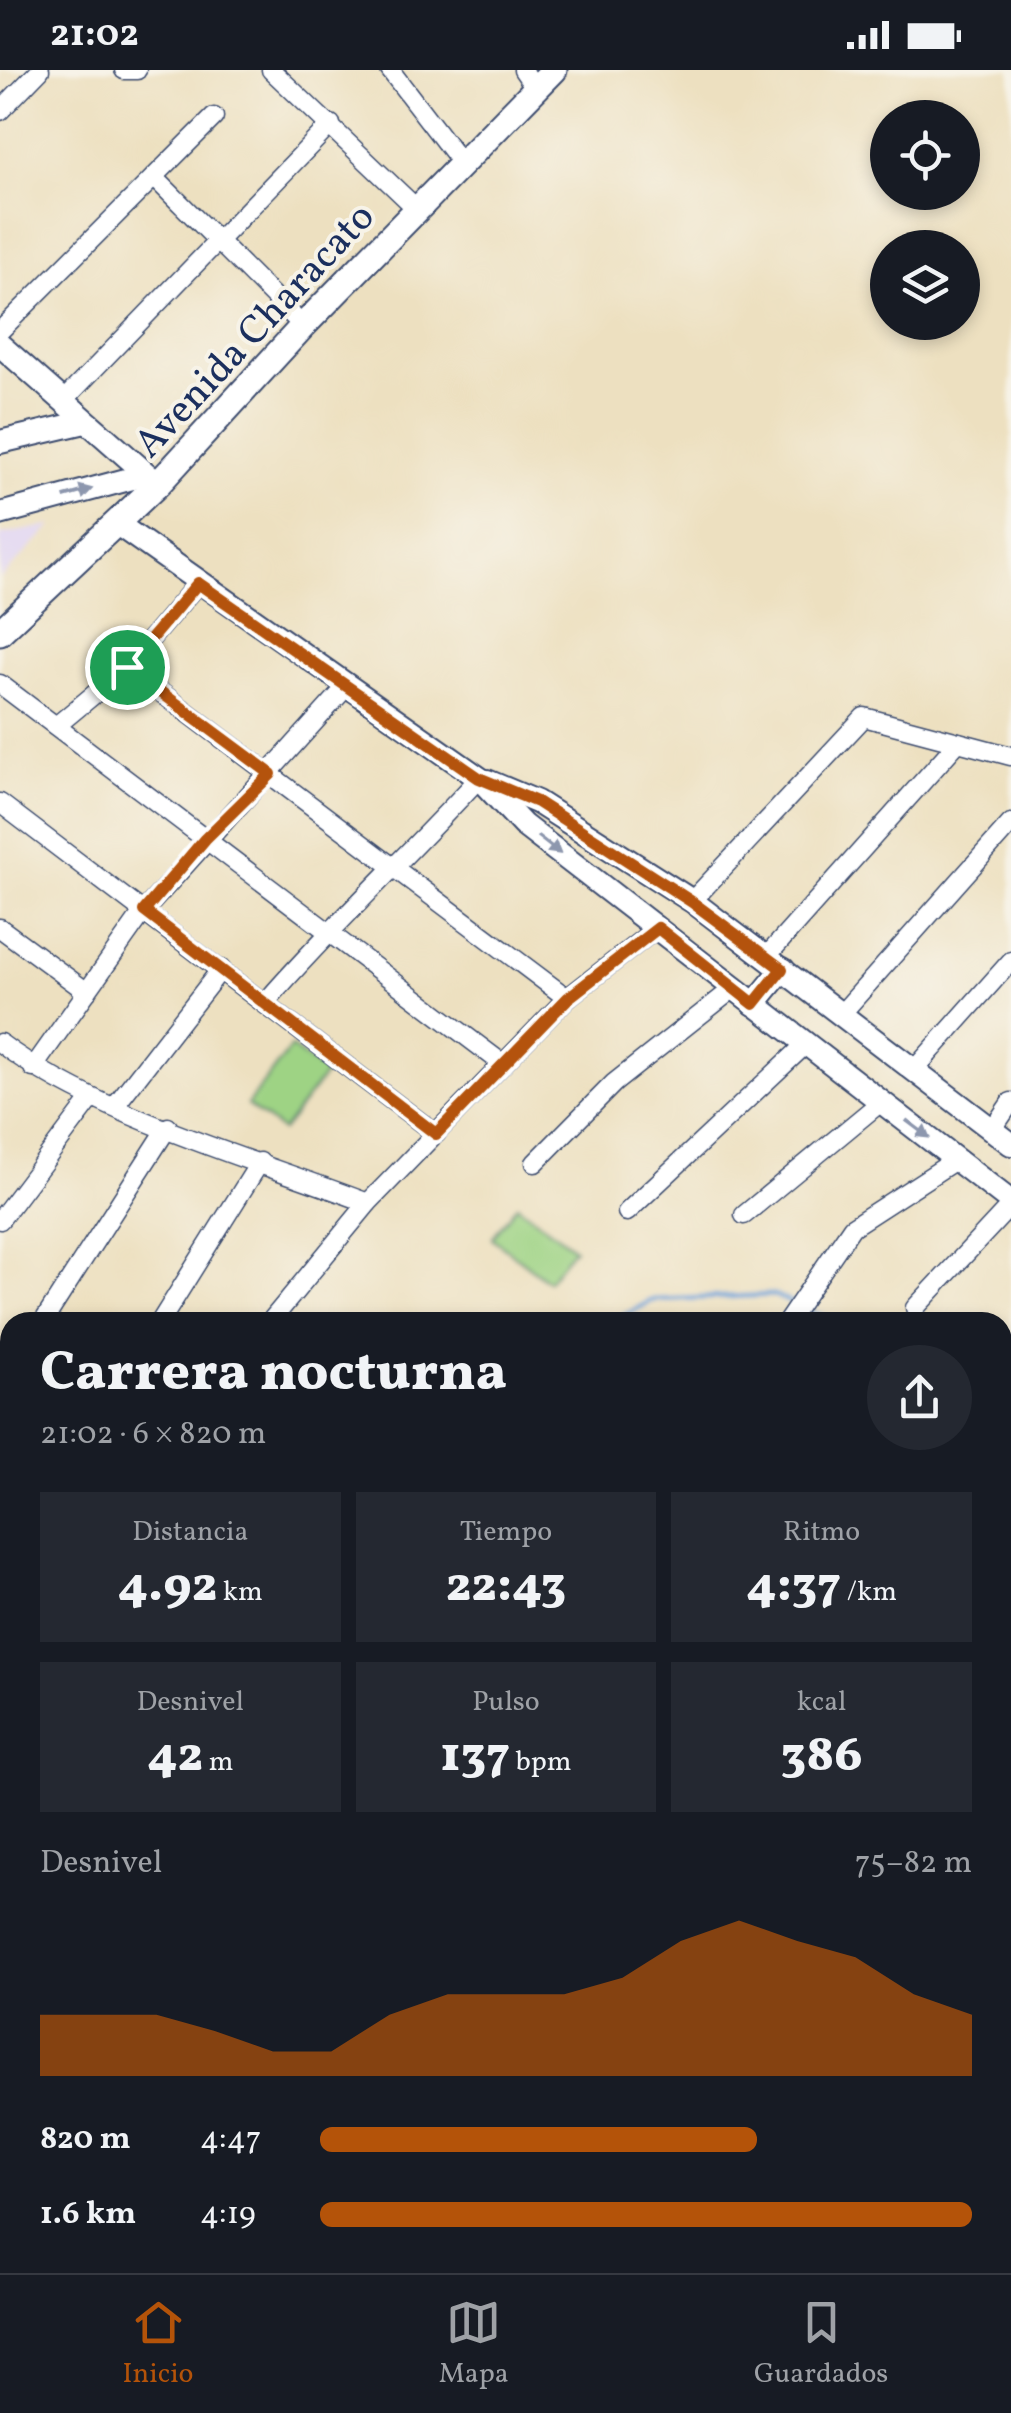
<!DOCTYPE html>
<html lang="es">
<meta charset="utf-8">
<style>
body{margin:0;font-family:Vollkorn,serif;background:#242831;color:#f1f3f6;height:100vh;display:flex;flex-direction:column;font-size:38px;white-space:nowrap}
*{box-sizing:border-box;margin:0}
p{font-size:32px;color:#9ea1a6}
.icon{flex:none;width:55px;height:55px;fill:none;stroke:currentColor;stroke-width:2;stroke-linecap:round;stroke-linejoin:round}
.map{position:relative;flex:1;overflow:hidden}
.sheet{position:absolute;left:0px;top:1242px;width:1012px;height:962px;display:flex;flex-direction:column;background:#171b24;border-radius:30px 30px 0 0;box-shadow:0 5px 15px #0003}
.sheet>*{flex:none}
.buttons{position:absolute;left:870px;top:30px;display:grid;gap:20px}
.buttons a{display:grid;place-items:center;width:110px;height:110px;border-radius:50%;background:#171b24;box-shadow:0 5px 15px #0003;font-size:50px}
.pin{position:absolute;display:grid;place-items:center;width:85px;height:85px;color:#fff;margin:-42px;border:5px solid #fff;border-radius:50%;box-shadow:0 2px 10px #0007}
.round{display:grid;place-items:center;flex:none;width:105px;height:105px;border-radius:52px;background:#242831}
.head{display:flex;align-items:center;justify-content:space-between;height:170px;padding:0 40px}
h1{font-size:55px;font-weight:800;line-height:75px}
.metrics{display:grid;grid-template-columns:repeat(3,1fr);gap:15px;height:170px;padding:10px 40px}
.metrics div{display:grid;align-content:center;border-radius:0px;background:#242831;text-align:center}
.metrics b{font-size:50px;font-weight:800}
.metrics small{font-size:28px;font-weight:400}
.metrics p{font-size:28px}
.chart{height:280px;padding:20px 40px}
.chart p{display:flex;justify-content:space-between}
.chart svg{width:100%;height:180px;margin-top:10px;fill:#b45309;opacity:.7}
ul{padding:0 40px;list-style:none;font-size:32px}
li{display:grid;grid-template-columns:160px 120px 1fr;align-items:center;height:75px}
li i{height:25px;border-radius:12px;background:#b45309}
.status{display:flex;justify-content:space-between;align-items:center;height:70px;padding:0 50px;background:#171b24;direction:ltr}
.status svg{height:28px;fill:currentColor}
.dock{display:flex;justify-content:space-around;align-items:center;height:140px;border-top:2px solid #363941;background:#171b24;font-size:28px;color:#9ea1a6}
.dock a{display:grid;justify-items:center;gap:5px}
.dock .on{color:#b45309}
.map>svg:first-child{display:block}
.built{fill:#e0d4f4}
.green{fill:#9ed384;stroke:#5c8171;stroke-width:2.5}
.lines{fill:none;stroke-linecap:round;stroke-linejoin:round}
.stream{stroke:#699fd6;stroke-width:5}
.minor-casing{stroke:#3a4a6d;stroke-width:21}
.tertiary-casing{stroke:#3a4a6d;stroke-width:26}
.secondary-casing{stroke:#3a4a6d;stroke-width:29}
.minor{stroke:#fff;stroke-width:18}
.tertiary{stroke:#fff;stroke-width:22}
.secondary{stroke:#fff;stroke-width:25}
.oneway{fill:#8d97ae}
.route-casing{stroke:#fff;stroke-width:20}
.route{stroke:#b45309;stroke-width:12}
.labels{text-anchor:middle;stroke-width:8;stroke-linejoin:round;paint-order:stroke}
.street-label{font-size:40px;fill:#1b2f5e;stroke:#f7f3e8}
</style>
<div class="status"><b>21:02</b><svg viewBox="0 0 49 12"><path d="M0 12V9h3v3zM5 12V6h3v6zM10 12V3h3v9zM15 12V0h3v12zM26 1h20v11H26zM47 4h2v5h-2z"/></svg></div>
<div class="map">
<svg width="1011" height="2203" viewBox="0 0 1011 2203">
<rect width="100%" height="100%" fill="#f7f3e8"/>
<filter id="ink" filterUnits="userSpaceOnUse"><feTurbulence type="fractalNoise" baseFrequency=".01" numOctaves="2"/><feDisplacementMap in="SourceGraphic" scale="20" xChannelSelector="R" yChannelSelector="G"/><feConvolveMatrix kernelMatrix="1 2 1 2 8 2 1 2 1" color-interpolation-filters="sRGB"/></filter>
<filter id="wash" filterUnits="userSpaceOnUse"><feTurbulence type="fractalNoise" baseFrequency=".0048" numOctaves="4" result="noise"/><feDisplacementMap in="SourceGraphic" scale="40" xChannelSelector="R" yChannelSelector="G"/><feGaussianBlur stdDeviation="2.25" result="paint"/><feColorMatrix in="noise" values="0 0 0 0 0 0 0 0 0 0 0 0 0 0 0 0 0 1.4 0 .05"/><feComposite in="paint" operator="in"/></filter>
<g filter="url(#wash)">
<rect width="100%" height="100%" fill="#ede0c0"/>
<path class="built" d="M53 455 0 509V465Z"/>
<g class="green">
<path d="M291 977 326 1003 282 1061 247 1035Z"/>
<path d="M517 1135 574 1178 548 1211 492 1168Z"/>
</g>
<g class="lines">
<g class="stream">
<path d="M804 1239 838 1252"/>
<path d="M612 1252 653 1230 774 1225 794 1234"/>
<path d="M1002 1356 1011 1367"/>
<path d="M0 1487 10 1501"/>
</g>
</g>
</g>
<g filter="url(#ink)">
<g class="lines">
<defs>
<g id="minor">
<path d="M124 0H137"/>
<path d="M271 0 417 139"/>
<path d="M390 0 462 94"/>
<path d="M523 0 536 19"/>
<path d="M0 41 40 0"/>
<path d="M154 107 303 256"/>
<path d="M0 261 214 47"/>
<path d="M64 330 331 54"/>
<path d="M127 597 567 928"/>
<path d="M0 614 503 994"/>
<path d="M56 656 127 597 198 513"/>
<path d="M0 733 436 1064"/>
<path d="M692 831 864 647 1011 686"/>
<path d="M0 858 87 922"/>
<path d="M767 886 958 672"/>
<path d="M265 933C333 854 409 785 479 708"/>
<path d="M842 943 1011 753"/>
<path d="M0 973C96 1046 253 1089 368 1133"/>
<path d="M33 998 144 841 347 616"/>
<path d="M914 1000 1011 891"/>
<path d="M114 1037 221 899"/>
<path d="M992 1060 1011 1032"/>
<path d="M535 1093 614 1013 734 918"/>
<path d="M627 1142 806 974"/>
<path d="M744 1145 882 1031"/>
<path d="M0 1150 92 1028"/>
<path d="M915 1238 1011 1135"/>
<path d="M43 1252 168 1057"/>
<path d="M160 1252 260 1092"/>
<path d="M270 1252 368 1133 567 928 657 858"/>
<path d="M787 1252 852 1157 957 1089"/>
<path d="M1010 1307 1011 1306"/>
<path d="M0 1321 10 1305"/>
<path d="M0 1359 10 1378"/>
<path d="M0 1566 10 1572"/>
<path d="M0 1661 10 1666"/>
<path d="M1002 1681 1011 1664"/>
<path d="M0 1758 10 1739"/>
<path d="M0 1856 10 1861"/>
<path d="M1002 1896 1011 1879"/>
<path d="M1002 1935 1011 1939"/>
<path d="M0 1954 10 1959"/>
<path d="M0 2083 10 2088"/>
<path d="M1002 2133 1011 2115"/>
<path d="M227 2195 243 2203"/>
<path d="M531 2195 547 2203"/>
<path d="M951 2195 967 2203"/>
<path d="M362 2203 366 2195"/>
<path d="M640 2203 644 2195"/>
<path d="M754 2203 758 2195"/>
<path d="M853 2203 856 2195"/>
</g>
<g id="tertiary">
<path d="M0 275 158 414"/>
<path d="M0 372 85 352"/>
<path d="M0 444 144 405"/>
<path d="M116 453 479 708 523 755 1011 1132"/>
<path d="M487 711 537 732 692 831 1011 1074"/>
<path d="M754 934 783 899"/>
</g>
<path id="secondary" d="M0 562 158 414 303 256 554 0"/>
</defs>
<use href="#minor" class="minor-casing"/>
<use href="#tertiary" class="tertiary-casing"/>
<use href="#secondary" class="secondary-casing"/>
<use href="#minor" class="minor"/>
<use href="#tertiary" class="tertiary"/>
<use href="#secondary" class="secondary"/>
</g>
<defs><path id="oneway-solid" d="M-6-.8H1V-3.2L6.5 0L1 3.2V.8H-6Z" transform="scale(2.5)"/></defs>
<g class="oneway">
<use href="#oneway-solid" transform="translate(78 423) rotate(-16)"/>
<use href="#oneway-solid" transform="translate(549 775) rotate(38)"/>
<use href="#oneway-solid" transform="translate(918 1059) rotate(37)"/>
</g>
</g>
<g class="lines" filter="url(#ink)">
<defs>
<path id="route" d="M198 513 479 708 537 732 692 832 782 899 754 934 658 858 568 928 436 1064 144 841 205 769 271 704 127 597Z"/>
</defs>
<use href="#route" class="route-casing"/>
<use href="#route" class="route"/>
</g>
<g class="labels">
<g class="street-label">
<text transform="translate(253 259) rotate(-47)" y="14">Avenida Characato</text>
</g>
</g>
</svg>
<div class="buttons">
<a><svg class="icon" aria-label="locate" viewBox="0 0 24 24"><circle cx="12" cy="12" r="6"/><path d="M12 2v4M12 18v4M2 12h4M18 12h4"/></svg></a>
<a><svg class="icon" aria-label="layers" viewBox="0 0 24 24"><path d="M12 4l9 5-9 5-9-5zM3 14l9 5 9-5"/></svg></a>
</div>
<div class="pin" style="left:127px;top:597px;background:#1e9e55"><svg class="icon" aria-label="arrive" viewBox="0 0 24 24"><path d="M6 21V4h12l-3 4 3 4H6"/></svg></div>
<section class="sheet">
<div class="head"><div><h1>Carrera nocturna</h1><p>21:02 · 6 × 820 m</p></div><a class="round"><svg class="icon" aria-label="share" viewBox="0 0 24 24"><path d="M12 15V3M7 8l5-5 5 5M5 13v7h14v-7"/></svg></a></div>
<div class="metrics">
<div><p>Distancia</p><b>4.92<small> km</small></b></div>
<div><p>Tiempo</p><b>22:43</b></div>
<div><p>Ritmo</p><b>4:37<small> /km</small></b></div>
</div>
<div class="metrics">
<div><p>Desnivel</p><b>42<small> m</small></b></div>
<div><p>Pulso</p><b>137<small> bpm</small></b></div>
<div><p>kcal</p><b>386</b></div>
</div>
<div class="chart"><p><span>Desnivel</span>75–82 m</p>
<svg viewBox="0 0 160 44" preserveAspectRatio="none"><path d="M0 44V29L10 29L20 29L30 33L40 38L50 38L60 29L70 24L80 24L90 24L100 20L110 11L120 6L130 11L140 15L150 24L160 29V44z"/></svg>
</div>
<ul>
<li><b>820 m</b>4:47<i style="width:67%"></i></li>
<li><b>1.6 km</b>4:19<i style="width:100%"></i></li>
</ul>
</section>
</div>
<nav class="dock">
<a class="on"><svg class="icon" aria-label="home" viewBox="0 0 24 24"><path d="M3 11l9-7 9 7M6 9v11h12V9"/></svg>Inicio</a>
<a><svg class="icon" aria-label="map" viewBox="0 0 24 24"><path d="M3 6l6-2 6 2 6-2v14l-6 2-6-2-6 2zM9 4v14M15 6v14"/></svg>Mapa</a>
<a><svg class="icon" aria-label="saved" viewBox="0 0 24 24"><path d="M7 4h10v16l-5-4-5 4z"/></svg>Guardados</a>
</nav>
